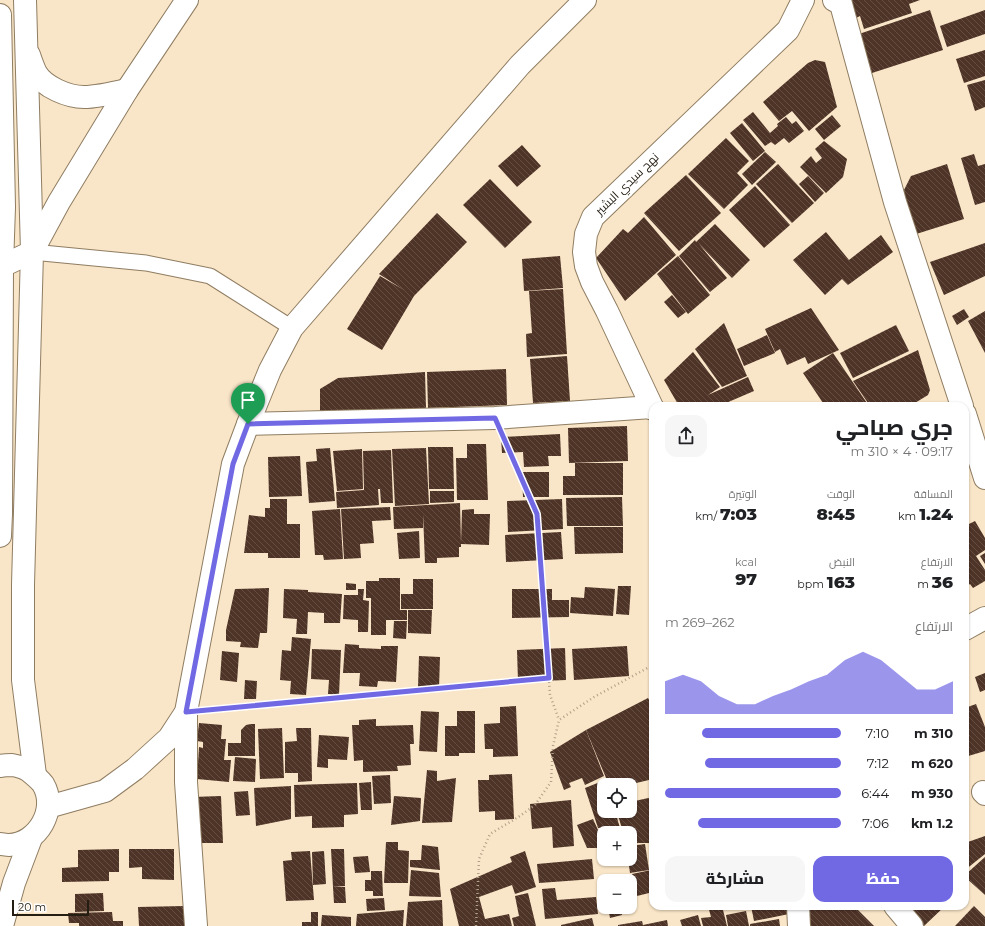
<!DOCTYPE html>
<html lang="ar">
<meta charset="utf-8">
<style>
body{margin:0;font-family:Montserrat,Cairo,sans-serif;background:#f6f6f6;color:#202124;direction:rtl;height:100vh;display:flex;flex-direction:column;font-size:15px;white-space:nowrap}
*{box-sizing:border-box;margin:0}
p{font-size:13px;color:#757577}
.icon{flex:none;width:22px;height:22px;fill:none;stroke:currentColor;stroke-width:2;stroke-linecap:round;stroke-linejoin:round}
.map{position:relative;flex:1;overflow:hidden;direction:ltr}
.details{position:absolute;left:649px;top:402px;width:320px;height:508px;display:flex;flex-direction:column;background:#fff;border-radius:12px;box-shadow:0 1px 3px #0004;direction:rtl}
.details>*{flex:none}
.fabs{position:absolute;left:597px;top:778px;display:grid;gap:8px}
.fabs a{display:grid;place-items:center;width:40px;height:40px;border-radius:8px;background:#fff;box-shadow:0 1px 3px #0004;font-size:20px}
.scale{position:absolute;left:12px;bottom:10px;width:77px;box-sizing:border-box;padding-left:4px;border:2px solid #241d12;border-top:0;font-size:11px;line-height:14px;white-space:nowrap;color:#241d12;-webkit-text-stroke:3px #fff;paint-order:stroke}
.pin{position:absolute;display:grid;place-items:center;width:34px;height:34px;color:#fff;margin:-41px -17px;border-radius:50% 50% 50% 0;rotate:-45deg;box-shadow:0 0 4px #0007}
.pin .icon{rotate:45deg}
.round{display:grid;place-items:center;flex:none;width:42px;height:42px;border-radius:12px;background:#f6f6f6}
.overview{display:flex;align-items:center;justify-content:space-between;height:68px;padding:0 16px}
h1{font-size:22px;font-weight:800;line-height:30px}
.metrics{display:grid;grid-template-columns:repeat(3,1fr);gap:6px;height:68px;padding:4px 16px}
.metrics div{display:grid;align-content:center}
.metrics b{font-size:17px;font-weight:800}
.metrics small{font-size:11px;font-weight:400}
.metrics p{font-size:11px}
.chart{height:112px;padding:8px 16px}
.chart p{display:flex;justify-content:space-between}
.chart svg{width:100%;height:72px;margin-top:4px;fill:#7169e4;opacity:.7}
.action{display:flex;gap:8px;margin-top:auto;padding:8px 16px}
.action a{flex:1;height:46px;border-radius:12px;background:#7169e4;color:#fff;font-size:16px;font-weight:800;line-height:46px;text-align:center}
.action a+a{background:#f6f6f6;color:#202124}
ul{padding:0 16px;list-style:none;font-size:13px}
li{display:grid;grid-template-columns:64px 48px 1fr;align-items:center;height:30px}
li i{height:10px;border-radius:5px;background:#7169e4}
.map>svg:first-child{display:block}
.building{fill:url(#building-back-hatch)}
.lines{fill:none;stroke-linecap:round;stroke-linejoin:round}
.service-casing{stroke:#8f7d62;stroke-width:17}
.minor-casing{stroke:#8f7d62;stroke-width:24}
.secondary-casing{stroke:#8f7d62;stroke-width:24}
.path{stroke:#b1a189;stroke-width:2.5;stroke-dasharray:1 3;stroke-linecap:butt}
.service{stroke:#fff;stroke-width:15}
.minor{stroke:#fff;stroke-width:22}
.secondary{stroke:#fff;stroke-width:22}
.route-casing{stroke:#fff;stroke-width:8}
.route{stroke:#7169e4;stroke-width:5}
.labels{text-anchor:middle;stroke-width:4;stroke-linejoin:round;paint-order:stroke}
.street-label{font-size:12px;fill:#241d12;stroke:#fff}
</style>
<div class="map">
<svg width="985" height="926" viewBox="0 0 985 926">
<defs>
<pattern id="building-back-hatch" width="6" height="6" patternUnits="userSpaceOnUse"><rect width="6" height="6" fill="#4e3327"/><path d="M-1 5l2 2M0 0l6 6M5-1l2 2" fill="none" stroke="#644e44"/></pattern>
</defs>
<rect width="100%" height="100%" fill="#f9e5c7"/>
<g class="building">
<path d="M847 0H920L909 4 912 13 864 29 860 16 854 19Z"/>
<path d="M930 10 943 50 872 73 859 34Z"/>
<path d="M985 10V34L947 47 940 26Z"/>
<path d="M985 50V76L964 83 956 59Z"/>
<path d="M815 60 825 62 837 107 809 131 792 111 779 121 763 102 808 63Z"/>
<path d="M985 80V107L975 111 967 85Z"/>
<path d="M753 112 770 133 778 126 777 124 786 117 792 124 796 121 804 131 789 143 784 138 775 145 771 142 765 146 743 120Z"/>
<path d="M832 115 841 126 824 140 815 129Z"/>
<path d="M742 123 765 151 753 161 730 133Z"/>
<path d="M726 138 749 161 737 173 748 185 724 209 688 174Z"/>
<path d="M824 141 847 159 843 177 826 193 800 167 811 156 816 163 822 158 815 149Z"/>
<path d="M522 145 541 166 517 187 498 166Z"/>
<path d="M765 152 776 162 752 185 742 174Z"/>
<path d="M974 154 978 166 985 164V202L975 205 961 158Z"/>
<path d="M778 164 814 203 792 223 756 184Z"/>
<path d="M947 164 964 219 913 235 903 192 911 176Z"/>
<path d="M686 175 721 213 679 251 644 213Z"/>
<path d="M808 176 824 193 815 202 799 184Z"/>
<path d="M490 179 532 222 505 248 463 205Z"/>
<path d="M755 186 790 225 764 248 729 210Z"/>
<path d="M437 213 467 242 414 296 382 350 347 329 380 276 404 290 379 274Z"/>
<path d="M644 217 676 255 625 301 596 258 623 229 628 233Z"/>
<path d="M715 224 750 260 732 278 699 244 727 278 710 292 679 256 695 240 696 242Z"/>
<path d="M826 232 849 260 881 235 893 252 848 285 842 279 825 295 793 260Z"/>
<path d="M985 243V276L944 295 930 262Z"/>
<path d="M560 256 563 288 524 291 522 259Z"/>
<path d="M678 256 710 295 688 314 657 274Z"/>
<path d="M563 289 567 354 527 357 526 334 532 333 529 291Z"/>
<path d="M672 295 686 312 678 318 664 302Z"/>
<path d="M811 308 839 350 808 364 805 357 787 365 780 349 775 352 765 329Z"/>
<path d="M964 309 969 317 957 325 952 316Z"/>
<path d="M985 311V353L968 321Z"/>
<path d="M724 323 747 376 722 387 695 349Z"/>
<path d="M896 325 909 351 853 378 840 353Z"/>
<path d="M767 335 775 353 744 366 737 349Z"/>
<path d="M918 350 930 390 928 395 910 406H870L853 381Z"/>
<path d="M693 352 720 387 708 395 748 377 754 391 719 406H679L664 380Z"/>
<path d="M833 353 869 406H825L803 373Z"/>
<path d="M567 356 570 401 533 403 530 359Z"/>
<path d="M506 369 507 405 428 408 427 372Z"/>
<path d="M425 372 426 408 320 413V389L338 378Z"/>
<path d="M627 426 628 461 569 463 568 428Z"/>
<path d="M560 434 561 456H548L549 466 524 467 523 452 502 453 501 437Z"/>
<path d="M467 444H486L488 500H457L456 458H467Z"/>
<path d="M428 447H453L454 489H429Z"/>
<path d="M330 448 335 501 309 503 306 462 317 461 316 449Z"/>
<path d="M426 448 429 504 395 506 392 449Z"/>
<path d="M362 449 363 489 337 491 333 451Z"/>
<path d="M391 450 393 503H381L380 489H378L379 505 337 508 336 492 364 490 363 451Z"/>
<path d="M300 456 302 496 269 497 268 457Z"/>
<path d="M575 463H623V495H563V476H575Z"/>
<path d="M522 472H549V497H523Z"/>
<path d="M430 491H454V502L430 503Z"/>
<path d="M622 497 623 526H567L566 498Z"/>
<path d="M270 499H287V524H300V558H268V553H244L249 515 265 517V508H270Z"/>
<path d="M562 499 563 529 508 532 507 501Z"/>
<path d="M460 503 461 543 462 510 474 509V514H490L489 545 461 544V547H459V557L437 558V563H425L423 514V528L394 529 393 507Z"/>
<path d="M390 507 391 520 372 521 374 543 360 544 361 558 344 559 341 509Z"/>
<path d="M340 509 343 559 324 560 323 555H315L312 511Z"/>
<path d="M975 521 985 538V550L976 556 985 570V581L973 588 970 584 965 587V532L969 530 967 525Z"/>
<path d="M574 527H623V553L575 554Z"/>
<path d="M419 531 420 558 399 559 397 533Z"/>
<path d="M561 532 563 559 506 562 505 535Z"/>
<path d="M985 553V564L980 556Z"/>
<path d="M379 578H400V610H407V620H386V635H371V598H366V581H379Z"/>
<path d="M413 579H433V609H401V594H413Z"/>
<path d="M346 583 356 584V590H346Z"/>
<path d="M618 586H631L629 615 616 614Z"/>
<path d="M585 587 615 589 613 616 570 613 571 597 584 598Z"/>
<path d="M269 588 267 633H260L258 648 240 647 241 642 226 641V630L235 589Z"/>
<path d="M284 589 308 590V592L342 594 340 623H324V613L308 612 307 634H296L297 619 283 618Z"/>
<path d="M358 589H364L363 600 369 601 368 632H358V620L343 619 344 595H358Z"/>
<path d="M512 589H552V600H569V617L512 618Z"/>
<path d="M408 610H432L431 634 408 633Z"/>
<path d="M394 621H407L406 639 393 638Z"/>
<path d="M292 637 311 639 306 695 290 694 291 681 280 680 282 650 291 651Z"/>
<path d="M345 644 359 645V648L381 649V646H398L396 682 378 681 377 687 359 686 360 673H343Z"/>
<path d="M627 646 629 676 574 680 572 649Z"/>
<path d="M565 648 566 680 518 682 517 650Z"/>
<path d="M312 649 341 650 339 695 328 694 329 680 311 679Z"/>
<path d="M222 651 239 653 237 682 220 680Z"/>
<path d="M419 656 440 657 439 688 418 687Z"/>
<path d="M985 673V690L980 692 975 677Z"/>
<path d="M245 680 257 681 256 699H244Z"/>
<path d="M648 698 653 707V779L628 785H609L586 730Z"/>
<path d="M976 704 985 727V751L965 757V708Z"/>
<path d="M516 706 518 756 493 757V749H485L484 724 500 723V707Z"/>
<path d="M421 711 439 712 437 752 419 751Z"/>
<path d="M457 711H475V753H459V756H445V726H457Z"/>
<path d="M376 719V726L413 725 414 744H410L411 765 397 766 398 771 363 772V760L354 761 352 725H359V720Z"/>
<path d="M199 723 222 725 221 739H226L224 760H231L229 782 197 779 199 747 203 748V742L197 741Z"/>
<path d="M251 724H255V756H228V743H241V730L246 725Z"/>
<path d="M282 728 284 778 260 779 258 729Z"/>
<path d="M296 728H311L312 781 298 782V773H285V742L297 741Z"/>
<path d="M586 730 604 776 585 785 582 778 569 783 571 787 564 790 550 752Z"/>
<path d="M319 735 349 737 347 760 328 759V768L317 767Z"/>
<path d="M235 757 256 759 255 782 233 781Z"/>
<path d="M427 770 437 771V781L456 778 452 822 422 823Z"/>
<path d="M512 774 514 819 495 820V811L479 812 478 780H489V775Z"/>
<path d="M390 775 391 803 374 804 372 776Z"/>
<path d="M605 780 606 785H604V811H615L620 828H598L585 788Z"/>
<path d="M371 782 372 810H361L359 783Z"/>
<path d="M357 783 358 814 344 815V827L312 828V816L295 817 294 785Z"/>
<path d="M291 786V819L256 826 254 788Z"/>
<path d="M248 791 250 815 236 816 234 792Z"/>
<path d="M221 796 223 843H194L192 797Z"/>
<path d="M394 796 421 798 420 821 391 825Z"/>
<path d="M653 797V843H637L634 830 623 833 617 811H630V802Z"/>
<path d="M571 800 574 846 553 848 552 827 532 829 530 804Z"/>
<path d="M593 819 598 830 617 829 619 833H604V848H587L577 825Z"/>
<path d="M985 836V854L965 870V843Z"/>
<path d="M386 842H398V850L409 851 408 883H384Z"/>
<path d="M645 844 649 870 630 873 628 859H630V846Z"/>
<path d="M422 845 438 847 440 870 410 867V860H421Z"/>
<path d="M119 849V872H109V881L62 882V868L78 867V850Z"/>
<path d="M129 849H174V880L142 879V867L129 868Z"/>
<path d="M331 849H344L345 886 333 887Z"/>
<path d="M310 851 314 900 286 901 283 861 292 860 291 852Z"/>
<path d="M324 851 326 884 313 885 312 852Z"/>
<path d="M525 851 536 887 515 894 512 885 479 897 485 919 509 914 512 926H459L450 889 512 862 510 857Z"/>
<path d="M368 856 370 872 355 873 353 857Z"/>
<path d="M985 857V895L965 877V875Z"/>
<path d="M592 859 594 879 539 883 537 864Z"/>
<path d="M411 870 439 873 441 897 409 896Z"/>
<path d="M651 870 653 878V892L637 896 632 874Z"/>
<path d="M371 871H382L383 896H373V891H365V880H371Z"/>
<path d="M630 880 635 894 630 895Z"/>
<path d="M333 887H345L346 903H334Z"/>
<path d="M555 888 557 900 596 897 598 914 545 919 542 889Z"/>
<path d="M103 893 104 911 75 912V894Z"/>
<path d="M528 893 536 926H514L512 918 519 916 515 896Z"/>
<path d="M384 898 385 910 367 911 366 899Z"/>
<path d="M442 900 443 926H406L408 902Z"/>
<path d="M184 906 185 926H139L138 907Z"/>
<path d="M708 906H722L727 926H703L701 918 711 917Z"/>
<path d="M751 906H787L789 914 754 921Z"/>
<path d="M805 906H854L874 926H806Z"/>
<path d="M917 906H945L924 926H923L910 913Z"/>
<path d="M974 906 985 917V926H955Z"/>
<path d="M608 907H620L622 915 610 918Z"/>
<path d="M404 910 403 926H356L357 914Z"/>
<path d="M746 911 749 926H728L726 915Z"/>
<path d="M112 912 113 921H123V926H79V923H69L68 913Z"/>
<path d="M311 912H318V926H302V922H311Z"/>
<path d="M322 915 351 917V926H321Z"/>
<path d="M698 915 701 926H682L680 920Z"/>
<path d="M592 918 594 926H561V925Z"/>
<path d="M779 919 780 926H750V924Z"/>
<path d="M667 920 668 926H618V925L642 921 643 925Z"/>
</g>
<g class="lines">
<defs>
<path id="service" d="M32 252 146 263 210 276 292 328"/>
<g id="minor">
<path d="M834 0 841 4 895 202 962 406"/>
<path d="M0 267 32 252 59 202 127 90 187 0"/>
<path d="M653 409 607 311 592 282 586 266 584 252 586 234 593 217 788 30 803 0"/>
<path d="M965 414 985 478"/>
<path d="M248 424 495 418 652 407"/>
<path d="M965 629 985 618"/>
<path d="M186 712V782L196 926"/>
<path d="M983 792 985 794"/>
<path d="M48 807 105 791 135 769 169 738 186 712 233 464 248 424 270 370 292 328 520 65 585 0"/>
<path d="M798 906 799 926"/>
<path d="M895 906 912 926"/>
</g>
<g id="secondary">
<path d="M25 0 32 252 23 585V680L35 775"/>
<path d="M0 15 4 207 2 266 1 514 0 536"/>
<path d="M29 55C31 61 33 67 36 73 44 87 68 97 84 97 97 97 114 93 127 90"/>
<path d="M0 766C4 765 8 765 12 765 18 766 25 768 29 771 34 775 39 779 43 784 58 809 38 844 9 845 6 845 3 844 0 844"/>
<path d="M2 926 14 883 31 838"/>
</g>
</defs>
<use href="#service" class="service-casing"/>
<use href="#minor" class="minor-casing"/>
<use href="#secondary" class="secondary-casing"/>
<g class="path">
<path d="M505 441 537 514 550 695 559 720"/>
<path d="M211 709 549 678"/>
<path d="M476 926 479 859 490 834 520 816 535 805 551 782 553 746 559 720 594 697 653 665"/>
</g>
<use href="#service" class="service"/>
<use href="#minor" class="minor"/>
<use href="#secondary" class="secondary"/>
</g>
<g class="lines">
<defs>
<path id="route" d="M495 418 537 514 549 678 186 712 233 464 248 424Z"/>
</defs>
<use href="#route" class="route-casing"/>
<use href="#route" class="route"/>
</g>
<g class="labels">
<g class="street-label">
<text transform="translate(627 184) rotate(-44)" y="4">نهج سيدي البشير</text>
</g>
</g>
</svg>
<div class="fabs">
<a><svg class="icon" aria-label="locate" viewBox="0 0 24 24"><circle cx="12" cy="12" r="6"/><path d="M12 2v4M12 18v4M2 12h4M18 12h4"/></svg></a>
<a>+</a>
<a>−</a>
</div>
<div class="scale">20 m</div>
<div class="pin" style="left:248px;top:424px;background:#1e9e55"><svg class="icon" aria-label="arrive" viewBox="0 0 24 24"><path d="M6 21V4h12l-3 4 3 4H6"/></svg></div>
<section class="details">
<div class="overview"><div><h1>جري صباحي</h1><p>09:17 · 4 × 310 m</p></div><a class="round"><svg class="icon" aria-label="share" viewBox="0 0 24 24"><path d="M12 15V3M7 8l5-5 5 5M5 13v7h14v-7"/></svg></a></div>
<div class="metrics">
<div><p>المسافة</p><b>1.24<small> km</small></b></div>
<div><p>الوقت</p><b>8:45</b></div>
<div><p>الوتيرة</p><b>7:03<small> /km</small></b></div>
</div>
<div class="metrics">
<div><p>الارتفاع</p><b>36<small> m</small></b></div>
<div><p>النبض</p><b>163<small> bpm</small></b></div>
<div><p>kcal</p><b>97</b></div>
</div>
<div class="chart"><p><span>الارتفاع</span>262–269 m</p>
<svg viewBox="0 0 160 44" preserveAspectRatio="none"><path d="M0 44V24L10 20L20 24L30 33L40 38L50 38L60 33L70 29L80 24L90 20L100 11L110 6L120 11L130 20L140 29L150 29L160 24V44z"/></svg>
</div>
<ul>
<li><b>310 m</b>7:10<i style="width:79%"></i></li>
<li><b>620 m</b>7:12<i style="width:77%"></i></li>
<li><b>930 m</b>6:44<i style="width:100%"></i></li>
<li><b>1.2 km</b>7:06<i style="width:81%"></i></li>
</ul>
<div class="action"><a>حفظ</a><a>مشاركة</a></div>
</section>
</div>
